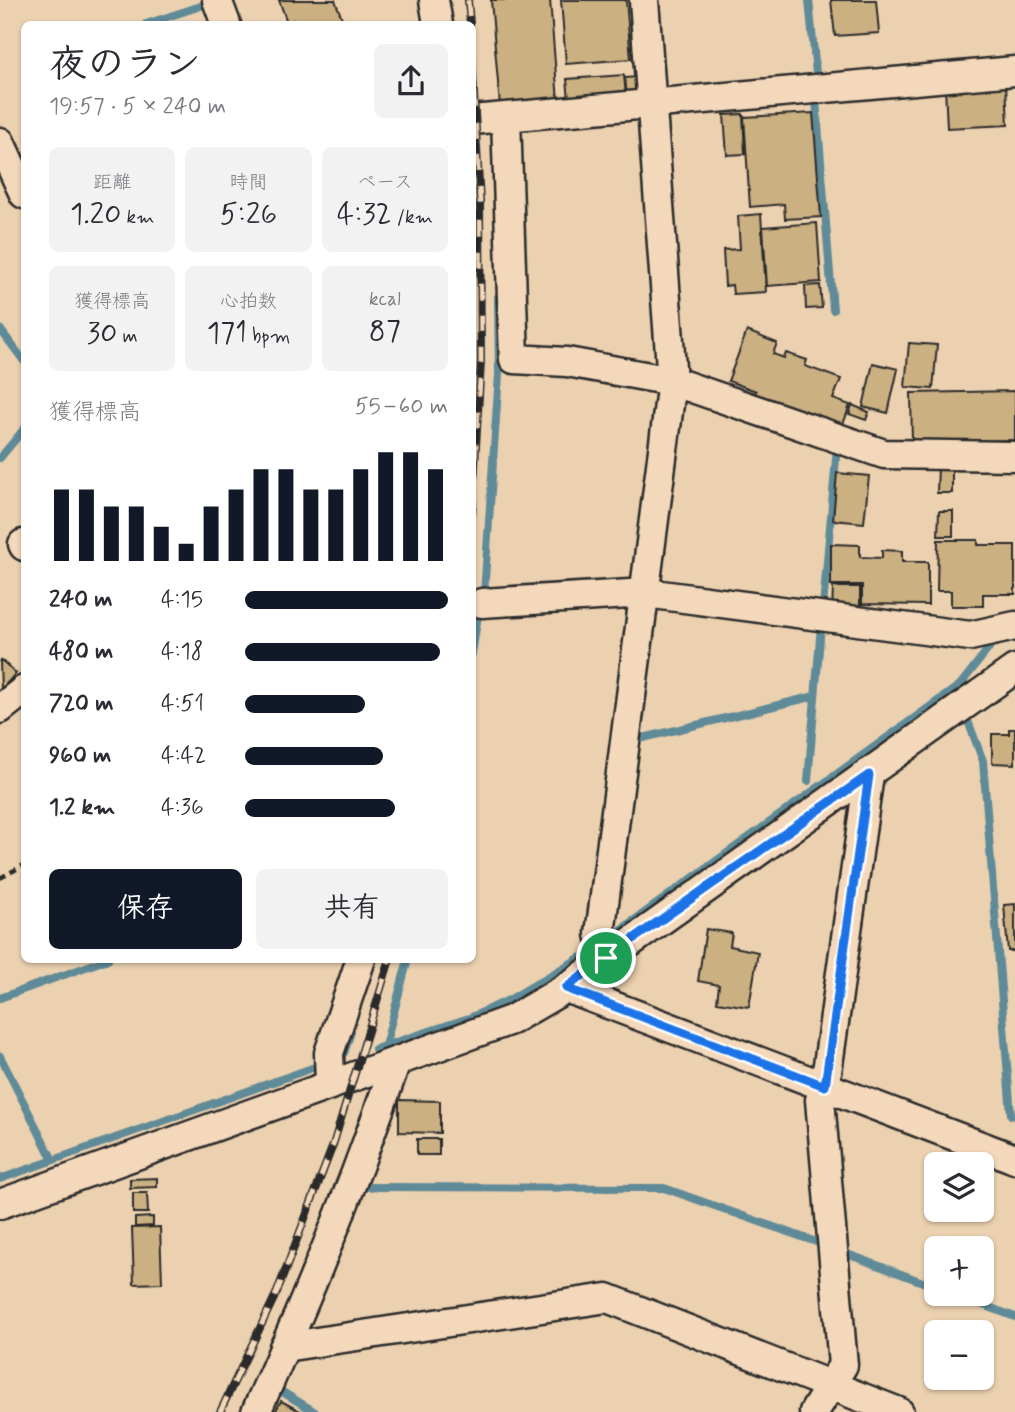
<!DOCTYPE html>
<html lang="ja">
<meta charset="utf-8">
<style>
body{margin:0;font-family:Mynerve,"Klee One",sans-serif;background:#f2f2f3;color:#2b2b33;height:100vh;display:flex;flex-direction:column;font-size:26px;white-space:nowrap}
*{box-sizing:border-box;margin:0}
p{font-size:23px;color:#7c7c81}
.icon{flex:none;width:38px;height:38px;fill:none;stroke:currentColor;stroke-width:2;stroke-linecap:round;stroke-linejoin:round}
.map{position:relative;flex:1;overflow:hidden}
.details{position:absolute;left:21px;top:21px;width:455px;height:942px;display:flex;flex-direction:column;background:#fff;border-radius:10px;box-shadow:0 2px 5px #0004}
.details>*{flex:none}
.fabs{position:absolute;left:924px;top:1152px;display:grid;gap:14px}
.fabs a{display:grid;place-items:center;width:70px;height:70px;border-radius:10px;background:#fff;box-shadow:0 2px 5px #0004;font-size:35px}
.pin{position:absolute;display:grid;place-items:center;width:60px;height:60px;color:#fff;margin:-30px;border:4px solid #fff;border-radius:50%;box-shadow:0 2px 7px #0007}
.round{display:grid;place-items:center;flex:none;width:74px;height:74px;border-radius:10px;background:#f2f2f3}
.overview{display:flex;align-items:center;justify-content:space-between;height:119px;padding:0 28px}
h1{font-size:38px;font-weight:600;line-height:52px}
.stats{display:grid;grid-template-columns:repeat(3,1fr);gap:10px;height:119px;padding:7px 28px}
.stats div{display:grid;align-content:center;border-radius:10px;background:#f2f2f3;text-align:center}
.stats b{font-size:30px;font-weight:600}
.stats small{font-size:19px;font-weight:400}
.stats p{font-size:19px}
.chart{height:196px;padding:14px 28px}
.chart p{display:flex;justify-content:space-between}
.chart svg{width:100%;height:126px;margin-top:7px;stroke:#111827;stroke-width:6}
.primary-button{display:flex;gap:14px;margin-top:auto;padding:14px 28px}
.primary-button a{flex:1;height:80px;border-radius:10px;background:#111827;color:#fff;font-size:28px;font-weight:600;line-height:80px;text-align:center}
.primary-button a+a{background:#f2f2f3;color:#2b2b33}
ul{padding:0 28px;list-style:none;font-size:23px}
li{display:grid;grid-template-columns:112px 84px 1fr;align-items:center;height:52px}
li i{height:18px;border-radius:9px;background:#111827}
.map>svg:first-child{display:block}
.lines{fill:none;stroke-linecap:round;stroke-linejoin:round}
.stream{stroke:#5e8a98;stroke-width:8}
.building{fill:#cbb082;stroke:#2b2b2b;stroke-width:2}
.street-casing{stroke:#2b2b2b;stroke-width:33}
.path{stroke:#2b2b2b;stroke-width:4.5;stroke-dasharray:7 5;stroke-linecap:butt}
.street{stroke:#f4d8bb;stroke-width:28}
.rail-casing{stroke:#2b2b2b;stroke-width:8}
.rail{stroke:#f4d8bb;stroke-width:5;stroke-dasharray:16;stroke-linecap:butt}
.route-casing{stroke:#fff;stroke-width:14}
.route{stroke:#1a73e8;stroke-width:9}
</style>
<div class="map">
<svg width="1015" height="1412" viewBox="0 0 1015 1412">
<rect width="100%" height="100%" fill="#ecd1b0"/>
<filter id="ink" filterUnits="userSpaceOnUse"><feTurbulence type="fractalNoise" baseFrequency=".0143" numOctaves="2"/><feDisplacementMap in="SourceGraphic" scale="14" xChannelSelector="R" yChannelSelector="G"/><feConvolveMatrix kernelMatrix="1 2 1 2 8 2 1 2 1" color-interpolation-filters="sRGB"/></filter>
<g filter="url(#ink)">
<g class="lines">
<g class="stream">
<path d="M809 0 817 84"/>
<path d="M146 24 207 4"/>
<path d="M816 100 833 310"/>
<path d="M0 329 24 361"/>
<path d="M0 458 24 429"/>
<path d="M484 594 499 374 498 297"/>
<path d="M823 607 837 447"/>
<path d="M472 653 479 609"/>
<path d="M968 721 983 761 1011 1115 1015 1116"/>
<path d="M635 740 815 696"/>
<path d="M808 781 821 626"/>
<path d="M622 929 960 685 989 648"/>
<path d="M0 998 108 959"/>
<path d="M385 1046 408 959"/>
<path d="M375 1049 472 1017 509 1000 583 956"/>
<path d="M344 1053 351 1032"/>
<path d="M0 1056 53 1160"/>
<path d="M0 1179 315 1067"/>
<path d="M366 1187 664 1188 819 1243"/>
<path d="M850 1255 936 1287"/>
<path d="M952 1293 1015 1317"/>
<path d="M276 1388 315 1412"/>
</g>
</g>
<g class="building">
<path d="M279 0H335L344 24H295L293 20 287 22Z"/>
<path d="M491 0H550L558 101 500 106Z"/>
<path d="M561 0H626L631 59 566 64Z"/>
<path d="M831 0H876L879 33 835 36Z"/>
<path d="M624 75 626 96 569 100 567 79Z"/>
<path d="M638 77 639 96H627L625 78Z"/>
<path d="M1006 84 1008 125 947 128 945 87Z"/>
<path d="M813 113 821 217 785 219 784 204 750 207 744 117Z"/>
<path d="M743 114 745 154 727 155 724 115Z"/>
<path d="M761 214 766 292 733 294 732 285 725 286 723 250 740 249 738 216Z"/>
<path d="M817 223 821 282 767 286 763 227Z"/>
<path d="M820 285 822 308 806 309 805 286Z"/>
<path d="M747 331 777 343 773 354 784 358 786 353 807 360 805 366 841 379 833 399 850 405 841 430 754 398 756 391 728 381Z"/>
<path d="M909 343 937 345 933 389 905 387Z"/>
<path d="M873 363 898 369 888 413 863 407Z"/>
<path d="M1015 391V440L968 441 969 447 912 442 911 393Z"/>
<path d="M852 405 869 412 866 420 849 414Z"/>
<path d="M938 466H952V493H937Z"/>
<path d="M837 473 869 476 864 523 833 520Z"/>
<path d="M939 511H953V536H938Z"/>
<path d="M938 540H978V545H1015V594H983V606H951V591H937Z"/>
<path d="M831 544 860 545V557L882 558V550L902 551V562H928V605L862 604V585H831Z"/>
<path d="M833 587H860V613H832Z"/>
<path d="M1 660 16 673 1 690 0 662Z"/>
<path d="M1009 729H1015V764L992 763V734H1009Z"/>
<path d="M1015 904V951H1008L1004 905Z"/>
<path d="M706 929 732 933 730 946 758 952 749 1007 717 1002 719 985 698 981Z"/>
<path d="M399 1100 440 1101V1133L399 1132Z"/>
<rect x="417" y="1139" width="22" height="16"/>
<path d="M157 1178V1187L130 1188V1179Z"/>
<path d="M133 1193H147L148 1213H133Z"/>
<path d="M153 1217V1226L135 1227V1218Z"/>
<path d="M160 1227 162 1283 134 1284 132 1228Z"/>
<path d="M281 1401 302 1412H275Z"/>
</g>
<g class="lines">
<defs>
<g id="street">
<path d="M217 0 226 24"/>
<path d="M434 0 438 24"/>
<path d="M506 118 514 359 567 362 672 381 884 454 1015 456"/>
<path d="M472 120 1015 71"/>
<path d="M0 142 24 194"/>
<path d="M23 544 24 546"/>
<path d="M482 603 646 593 970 636 1015 626"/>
<path d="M0 709 24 690"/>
<path d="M606 958 600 934 672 381 644 0"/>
<path d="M566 988 1015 1159"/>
<path d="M330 1084 329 1053 361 959"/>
<path d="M0 1204 511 1020 566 988 1015 669"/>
<path d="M284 1347 607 1298 899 1412"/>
<path d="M256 1412C308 1297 355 1181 396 1062"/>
<path d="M814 1412 843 1365 820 1100 825 1086 869 775"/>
</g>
</defs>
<use href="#street" class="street-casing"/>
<path class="path" d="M0 878 24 865"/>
<use href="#street" class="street"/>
<defs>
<g id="rail">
<path d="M468 0 470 24"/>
<path d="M472 60 480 202 481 362 472 513"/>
<path d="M220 1412 277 1292 333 1145 390 959"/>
</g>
</defs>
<use href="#rail" class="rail-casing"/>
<use href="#rail" class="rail"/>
</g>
</g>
<g class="lines" filter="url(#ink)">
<defs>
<path id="route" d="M869 775 825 1086 566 988 606 958Z"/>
</defs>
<use href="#route" class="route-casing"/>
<use href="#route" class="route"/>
</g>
</svg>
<div class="fabs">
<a><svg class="icon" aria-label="layers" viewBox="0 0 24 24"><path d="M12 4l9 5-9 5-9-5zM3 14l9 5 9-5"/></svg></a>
<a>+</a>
<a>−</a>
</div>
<div class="pin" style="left:606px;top:958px;background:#1e9e55"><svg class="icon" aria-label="arrive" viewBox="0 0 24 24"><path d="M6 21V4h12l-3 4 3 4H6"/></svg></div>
<section class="details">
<div class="overview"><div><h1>夜のラン</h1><p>19:57 · 5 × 240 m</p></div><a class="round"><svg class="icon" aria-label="share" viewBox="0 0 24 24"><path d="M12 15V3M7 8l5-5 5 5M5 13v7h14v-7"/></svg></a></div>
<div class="stats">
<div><p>距離</p><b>1.20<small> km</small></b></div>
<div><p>時間</p><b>5:26</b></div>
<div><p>ペース</p><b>4:32<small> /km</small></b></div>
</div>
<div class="stats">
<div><p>獲得標高</p><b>30<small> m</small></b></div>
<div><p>心拍数</p><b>171<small> bpm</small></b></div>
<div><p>kcal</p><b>87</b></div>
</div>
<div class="chart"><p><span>獲得標高</span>55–60 m</p>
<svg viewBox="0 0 160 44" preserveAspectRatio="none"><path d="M5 44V19M15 44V19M25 44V25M35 44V25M45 44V32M55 44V38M65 44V25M75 44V19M85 44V12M95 44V12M105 44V19M115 44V19M125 44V12M135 44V6M145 44V6M155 44V12"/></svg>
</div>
<ul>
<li><b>240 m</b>4:15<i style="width:100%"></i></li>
<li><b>480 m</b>4:18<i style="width:96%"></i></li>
<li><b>720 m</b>4:51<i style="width:59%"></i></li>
<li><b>960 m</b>4:42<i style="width:68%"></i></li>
<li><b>1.2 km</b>4:36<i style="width:74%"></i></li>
</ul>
<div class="primary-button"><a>保存</a><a>共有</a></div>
</section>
</div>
